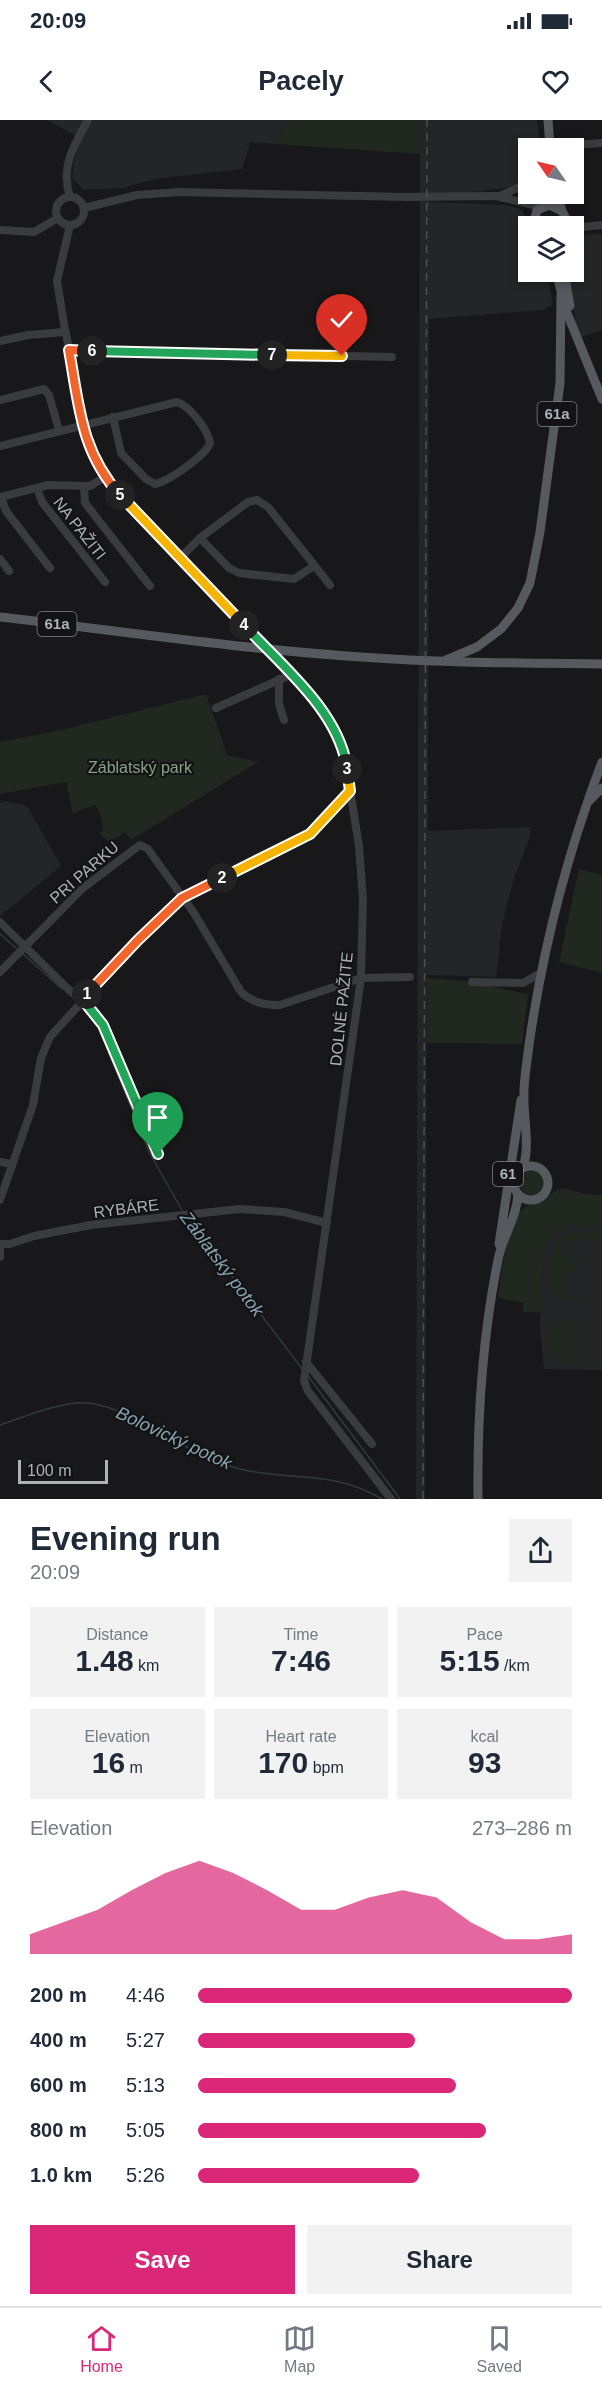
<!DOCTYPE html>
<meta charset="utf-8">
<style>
body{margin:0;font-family:Arial,sans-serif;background:#f2f2f3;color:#1f2937;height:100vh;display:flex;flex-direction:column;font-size:22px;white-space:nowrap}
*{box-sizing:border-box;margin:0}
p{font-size:20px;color:#747a83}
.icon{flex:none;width:33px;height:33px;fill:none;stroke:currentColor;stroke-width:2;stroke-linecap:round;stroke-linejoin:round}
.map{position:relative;height:1379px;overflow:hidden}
.panel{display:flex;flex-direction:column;background:#fff;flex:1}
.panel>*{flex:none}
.needle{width:39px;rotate:304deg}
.buttons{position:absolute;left:518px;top:18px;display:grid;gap:12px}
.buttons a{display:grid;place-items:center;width:66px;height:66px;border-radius:0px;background:#fff;box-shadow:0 3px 9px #0003;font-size:30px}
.scale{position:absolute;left:18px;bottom:15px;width:90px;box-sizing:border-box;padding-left:6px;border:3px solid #abb2b8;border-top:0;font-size:16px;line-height:21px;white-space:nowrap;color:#abb2b8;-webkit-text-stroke:4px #131315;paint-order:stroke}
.pin{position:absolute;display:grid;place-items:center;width:51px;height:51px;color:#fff;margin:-62px -26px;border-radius:50% 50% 50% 0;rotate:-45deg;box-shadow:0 0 6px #0007}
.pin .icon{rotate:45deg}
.km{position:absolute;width:30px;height:30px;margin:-15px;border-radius:50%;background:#222;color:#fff;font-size:16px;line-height:30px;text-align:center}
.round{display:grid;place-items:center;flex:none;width:63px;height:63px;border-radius:0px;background:#f2f2f3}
.overview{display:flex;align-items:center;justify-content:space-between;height:102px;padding:0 30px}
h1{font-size:33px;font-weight:700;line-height:45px}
.metrics{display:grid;grid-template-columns:repeat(3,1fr);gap:9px;height:102px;padding:6px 30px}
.metrics div{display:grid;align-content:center;border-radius:0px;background:#f2f2f3;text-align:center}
.metrics b{font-size:30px;font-weight:700}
.metrics small{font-size:16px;font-weight:400}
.metrics p{font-size:16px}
.chart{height:168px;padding:12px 30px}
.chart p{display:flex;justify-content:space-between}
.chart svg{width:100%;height:108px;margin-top:6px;fill:#db2777;opacity:.7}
.cta{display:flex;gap:12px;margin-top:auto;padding:12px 30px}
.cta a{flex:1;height:69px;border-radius:0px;background:#db2777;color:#fff;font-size:24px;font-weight:700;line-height:69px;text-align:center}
.cta a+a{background:#f2f2f3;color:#1f2937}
ul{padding:0 30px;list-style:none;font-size:20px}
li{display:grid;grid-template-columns:96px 72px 1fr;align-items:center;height:45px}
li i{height:15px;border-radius:8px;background:#db2777}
.status{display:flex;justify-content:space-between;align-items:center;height:42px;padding:0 30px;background:#fff;direction:ltr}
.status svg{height:16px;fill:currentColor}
header{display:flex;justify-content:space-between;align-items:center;height:78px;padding:0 30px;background:#fff;font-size:27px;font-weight:700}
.tab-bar{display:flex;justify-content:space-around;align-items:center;height:84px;border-top:2px solid #e0e1e3;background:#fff;font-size:16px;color:#747a83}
.tab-bar a{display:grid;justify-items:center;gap:3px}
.tab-bar .on{color:#db2777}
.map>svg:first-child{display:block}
.built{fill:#242527}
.green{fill:#212820}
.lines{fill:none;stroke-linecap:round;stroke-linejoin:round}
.stream{stroke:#2f3a3d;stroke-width:1.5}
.minor{stroke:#393b3f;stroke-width:8}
.major{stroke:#56595d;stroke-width:9}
.rail{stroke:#4d5053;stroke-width:1.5;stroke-dasharray:8 6;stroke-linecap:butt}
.split-1-casing{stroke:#fff;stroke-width:12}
.split-2-casing{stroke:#fff;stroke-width:12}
.split-3-casing{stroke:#fff;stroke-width:12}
.split-4-casing{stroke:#fff;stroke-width:12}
.split-5-casing{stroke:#fff;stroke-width:12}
.split-6-casing{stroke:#fff;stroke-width:12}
.split-7-casing{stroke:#fff;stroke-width:12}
.split-8-casing{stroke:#fff;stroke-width:12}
.split-1{stroke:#22a559;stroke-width:8}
.split-2{stroke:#f0652b;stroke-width:8}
.split-3{stroke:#f5b400;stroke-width:8}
.split-4{stroke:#22a559;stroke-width:8}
.split-5{stroke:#f5b400;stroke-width:8}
.split-6{stroke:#f0652b;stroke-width:8}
.split-7{stroke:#22a559;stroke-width:8}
.split-8{stroke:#f5b400;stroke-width:8}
.labels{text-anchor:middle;stroke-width:4.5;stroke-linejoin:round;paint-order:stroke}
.shield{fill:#131315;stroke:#7d8287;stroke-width:1.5}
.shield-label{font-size:15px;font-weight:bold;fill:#abb2b8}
.street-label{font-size:16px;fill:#abb2b8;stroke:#131315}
.park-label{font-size:16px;fill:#89a284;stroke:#131315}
.water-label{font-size:18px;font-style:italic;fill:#86a5b0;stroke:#131315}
</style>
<div class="status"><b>20:09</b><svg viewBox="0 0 49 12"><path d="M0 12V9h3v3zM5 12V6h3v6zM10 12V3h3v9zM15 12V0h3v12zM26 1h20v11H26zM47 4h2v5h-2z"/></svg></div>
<header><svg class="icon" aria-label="back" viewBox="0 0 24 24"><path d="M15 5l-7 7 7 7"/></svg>Pacely<svg class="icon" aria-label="heart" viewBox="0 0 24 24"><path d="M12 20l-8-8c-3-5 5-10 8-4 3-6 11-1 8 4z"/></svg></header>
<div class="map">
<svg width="602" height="1379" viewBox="0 0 602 1379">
<rect width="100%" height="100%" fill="#18181a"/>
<g class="built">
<path d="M47 0H287L276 24 250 22 242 49 154 59 123 68 84 70 72 58 78 17Z"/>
<path d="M420 0H537L540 28H528V54L524 61 505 68 430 77 429 82 507 85 522 90 529 106 528 152H547L553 185 542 190 429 199 428 711 531 707 529 720 514 758 502 805 496 857 427 855 425 1379H416Z"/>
<path d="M602 114V210L581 217 576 204 568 152H573V115Z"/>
<path d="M6 681 27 686 61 746 0 796V683Z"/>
<path d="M602 1074V1250L544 1249 540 1208 545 1092 584 1082Z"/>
</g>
<g class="green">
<path d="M287 0H420V34L276 24Z"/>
<path d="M206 574 227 635 258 642 131 720 125 712 110 722 99 714 103 711 101 695 95 685 73 693 66 662 0 674V622L57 611Z"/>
<path d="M579 749 602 755V853L559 842Z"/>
<path d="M427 858 464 861 528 874 522 924 427 923Z"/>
<circle cx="532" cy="1063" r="12"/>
<path d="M564 1068 585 1074 602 1075V1106C591 1107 580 1103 569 1106 535 1115 543 1166 542 1193L523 1192V1183L498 1177C502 1154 505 1099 527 1086 531 1083 536 1084 541 1081 550 1076 553 1070 564 1068Z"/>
<path d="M577 1111 602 1114V1120H570L565 1122 563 1130 570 1140 587 1138 589 1142H578L577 1153H567L566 1175H574V1180C568 1180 560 1181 555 1177 544 1170 549 1132 556 1122 561 1115 569 1112 577 1111Z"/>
<path d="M559 1202H576L575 1240 602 1241V1243C576 1242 548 1251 548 1216 548 1208 553 1204 559 1202Z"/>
</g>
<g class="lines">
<g class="stream">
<path d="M0 814 17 829"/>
<path d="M23 834 62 869"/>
<path d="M66 872 75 879"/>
<path d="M83 886 98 906 149 1032 183 1092"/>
<path d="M188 1098 303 1250"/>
<path d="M308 1256 400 1379"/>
<path d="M0 1305C23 1297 65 1280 89 1283 139 1290 188 1337 240 1349 293 1362 330 1349 382 1379"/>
</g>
<g class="minor">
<path d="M559 26 602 23"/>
<path d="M502 75 528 63"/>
<circle cx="70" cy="91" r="14"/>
<path d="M70 77C60 47 74 25 88 0"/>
<path d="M84 88 137 75 179 72 406 77 496 76 541 87"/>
<path d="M70 105 57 161 64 204 90 332 100 351 120 375 321 588 341 623 346 645 359 726 363 779 361 858 304 1261 308 1271 391 1379"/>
<path d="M573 108 602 105"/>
<path d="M0 110 34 112 58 98"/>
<path d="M0 221 28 215 65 212"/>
<path d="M69 230 392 237"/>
<path d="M0 280 44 269 49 275 59 310"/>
<path d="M0 326 177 282C190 286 208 310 210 323 205 336 169 361 155 364L146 359 121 333 113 297"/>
<path d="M84 366 85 383 150 466"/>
<path d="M37 368 42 382 105 462"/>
<path d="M0 377 48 365 90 366 105 357"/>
<path d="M1 377 6 391 50 448"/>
<path d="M200 418 229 448 239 453 294 459 314 446"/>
<path d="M180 438 200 418 248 382 257 380 268 387 330 465"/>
<path d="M0 439 9 451"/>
<path d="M279 559V584L284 600"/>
<path d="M216 588 290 555"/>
<path d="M0 802 66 867 92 888 103 905 158 1034"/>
<path d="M0 852 83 768 140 725 148 729 194 793 241 872C253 883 264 885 280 885L361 858 410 857"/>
<path d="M472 862 523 863 541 853"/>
<path d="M0 1042 12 1044"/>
<path d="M0 1080 33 985 41 938 50 917 138 820 182 778 310 714 350 671"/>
<path d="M0 1124H10L34 1116 91 1105 240 1089 284 1092 327 1103"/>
<path d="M0 1128V1137"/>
<path d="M306 1242 372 1324"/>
</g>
<g class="major">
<path d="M548 0 550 28"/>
<path d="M557 74 562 91"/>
<path d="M545 86 549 74"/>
<path d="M533 106 537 90 549 85 562 91 566 99V106"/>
<path d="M556 152 567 193 602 279"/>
<path d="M564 152 570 186"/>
<path d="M0 497C120 511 240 529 361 537 441 543 522 543 602 544"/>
<path d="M446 540 477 527 501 509 518 488 530 463 540 412 560 263 561 175"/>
<path d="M589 681 602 668"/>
<circle cx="531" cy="1063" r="17"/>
<path d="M523 1048C530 1025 524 1003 524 980 523 962 527 943 529 925 543 827 567 734 602 642"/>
<path d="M499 1124 521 980"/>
<path d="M478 1379C477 1298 482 1219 498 1140 502 1117 517 1098 518 1074"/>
</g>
<path class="rail" d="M423 1379 427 0"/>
</g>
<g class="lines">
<defs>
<path id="split-1" d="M87 874 83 880 103 905 158 1034"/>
<path id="split-2" d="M87 874 138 820 182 778 222 758"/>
<path id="split-3" d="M222 758 310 714 350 671 347 649"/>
<path id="split-4" d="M244 505C281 545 340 592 347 649"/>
<path id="split-5" d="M120 375 244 505"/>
<path id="split-6" d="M92 231 69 230C79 286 81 332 120 375"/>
<path id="split-7" d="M92 231 272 235"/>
<path id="split-8" d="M272 235 342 236"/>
</defs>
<use href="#split-1" class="split-1-casing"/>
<use href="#split-2" class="split-2-casing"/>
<use href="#split-3" class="split-3-casing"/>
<use href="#split-4" class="split-4-casing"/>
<use href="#split-5" class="split-5-casing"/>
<use href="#split-6" class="split-6-casing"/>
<use href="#split-7" class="split-7-casing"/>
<use href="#split-8" class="split-8-casing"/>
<use href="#split-1" class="split-1"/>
<use href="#split-2" class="split-2"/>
<use href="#split-3" class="split-3"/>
<use href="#split-4" class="split-4"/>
<use href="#split-5" class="split-5"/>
<use href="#split-6" class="split-6"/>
<use href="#split-7" class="split-7"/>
<use href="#split-8" class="split-8"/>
</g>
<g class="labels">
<g class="shield">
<rect x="537.5" y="282" width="39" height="24" rx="4.5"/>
<rect x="37.5" y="492" width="39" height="24" rx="4.5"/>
<rect x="493" y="1042" width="30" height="24" rx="4.5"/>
</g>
<g class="shield-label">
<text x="557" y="299">61a</text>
<text x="57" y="509">61a</text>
<text x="508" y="1059">61</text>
</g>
<g class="street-label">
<text transform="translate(80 408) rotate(52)" y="6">NA PAŽITI</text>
<text transform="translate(84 752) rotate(-41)" y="6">PRI PARKU</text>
<text transform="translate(341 889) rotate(-84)" y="6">DOLNÉ PAŽITE</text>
<text transform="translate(126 1088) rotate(-7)" y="6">RYBÁRE</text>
</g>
<g class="park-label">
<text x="140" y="653">Záblatský park</text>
</g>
<g class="water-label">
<text transform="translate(222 1144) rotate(53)" y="6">Záblatský potok</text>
<text transform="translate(174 1318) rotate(25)" y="6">Bolovický potok</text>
</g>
</g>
</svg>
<div class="buttons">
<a><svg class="needle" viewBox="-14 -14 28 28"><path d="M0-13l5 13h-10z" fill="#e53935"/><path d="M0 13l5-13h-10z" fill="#747a83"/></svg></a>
<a><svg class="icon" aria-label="layers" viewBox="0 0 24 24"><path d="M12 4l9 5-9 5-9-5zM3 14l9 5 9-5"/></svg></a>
</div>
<div class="scale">100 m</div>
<div class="pin" style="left:158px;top:1034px;background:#1e9e55"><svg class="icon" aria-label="arrive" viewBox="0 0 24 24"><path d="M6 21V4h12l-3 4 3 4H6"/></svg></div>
<div class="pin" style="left:342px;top:236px;background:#d93025"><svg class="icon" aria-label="check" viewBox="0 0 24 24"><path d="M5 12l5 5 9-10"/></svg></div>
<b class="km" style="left:87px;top:874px">1</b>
<b class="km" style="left:222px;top:758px">2</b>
<b class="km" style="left:347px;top:649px">3</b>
<b class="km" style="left:244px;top:505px">4</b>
<b class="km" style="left:120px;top:375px">5</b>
<b class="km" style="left:92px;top:231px">6</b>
<b class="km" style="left:272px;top:235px">7</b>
</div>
<section class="panel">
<div class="overview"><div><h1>Evening run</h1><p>20:09</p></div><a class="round"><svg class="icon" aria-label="share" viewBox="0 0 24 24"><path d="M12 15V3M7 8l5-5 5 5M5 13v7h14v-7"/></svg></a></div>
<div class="metrics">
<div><p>Distance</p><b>1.48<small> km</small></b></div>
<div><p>Time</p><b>7:46</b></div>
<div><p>Pace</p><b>5:15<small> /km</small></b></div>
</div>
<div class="metrics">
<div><p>Elevation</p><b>16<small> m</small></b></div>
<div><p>Heart rate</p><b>170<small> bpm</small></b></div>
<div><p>kcal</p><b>93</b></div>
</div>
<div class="chart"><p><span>Elevation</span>273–286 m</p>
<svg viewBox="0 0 160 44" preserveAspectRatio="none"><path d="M0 44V36L10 31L20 26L30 18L40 11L50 6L60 11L70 18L80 26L90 26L100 21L110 18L120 21L130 31L140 38L150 38L160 36V44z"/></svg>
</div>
<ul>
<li><b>200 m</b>4:46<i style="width:100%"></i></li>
<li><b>400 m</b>5:27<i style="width:58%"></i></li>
<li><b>600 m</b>5:13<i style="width:69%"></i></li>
<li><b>800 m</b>5:05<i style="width:77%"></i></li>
<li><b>1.0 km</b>5:26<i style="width:59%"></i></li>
</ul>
<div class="cta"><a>Save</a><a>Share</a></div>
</section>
<nav class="tab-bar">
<a class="on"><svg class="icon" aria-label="home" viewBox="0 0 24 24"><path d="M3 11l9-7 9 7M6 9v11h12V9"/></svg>Home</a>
<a><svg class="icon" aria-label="map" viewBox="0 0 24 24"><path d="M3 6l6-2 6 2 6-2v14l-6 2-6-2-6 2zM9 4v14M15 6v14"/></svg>Map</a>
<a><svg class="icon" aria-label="saved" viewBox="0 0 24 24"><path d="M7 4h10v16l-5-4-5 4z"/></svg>Saved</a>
</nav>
